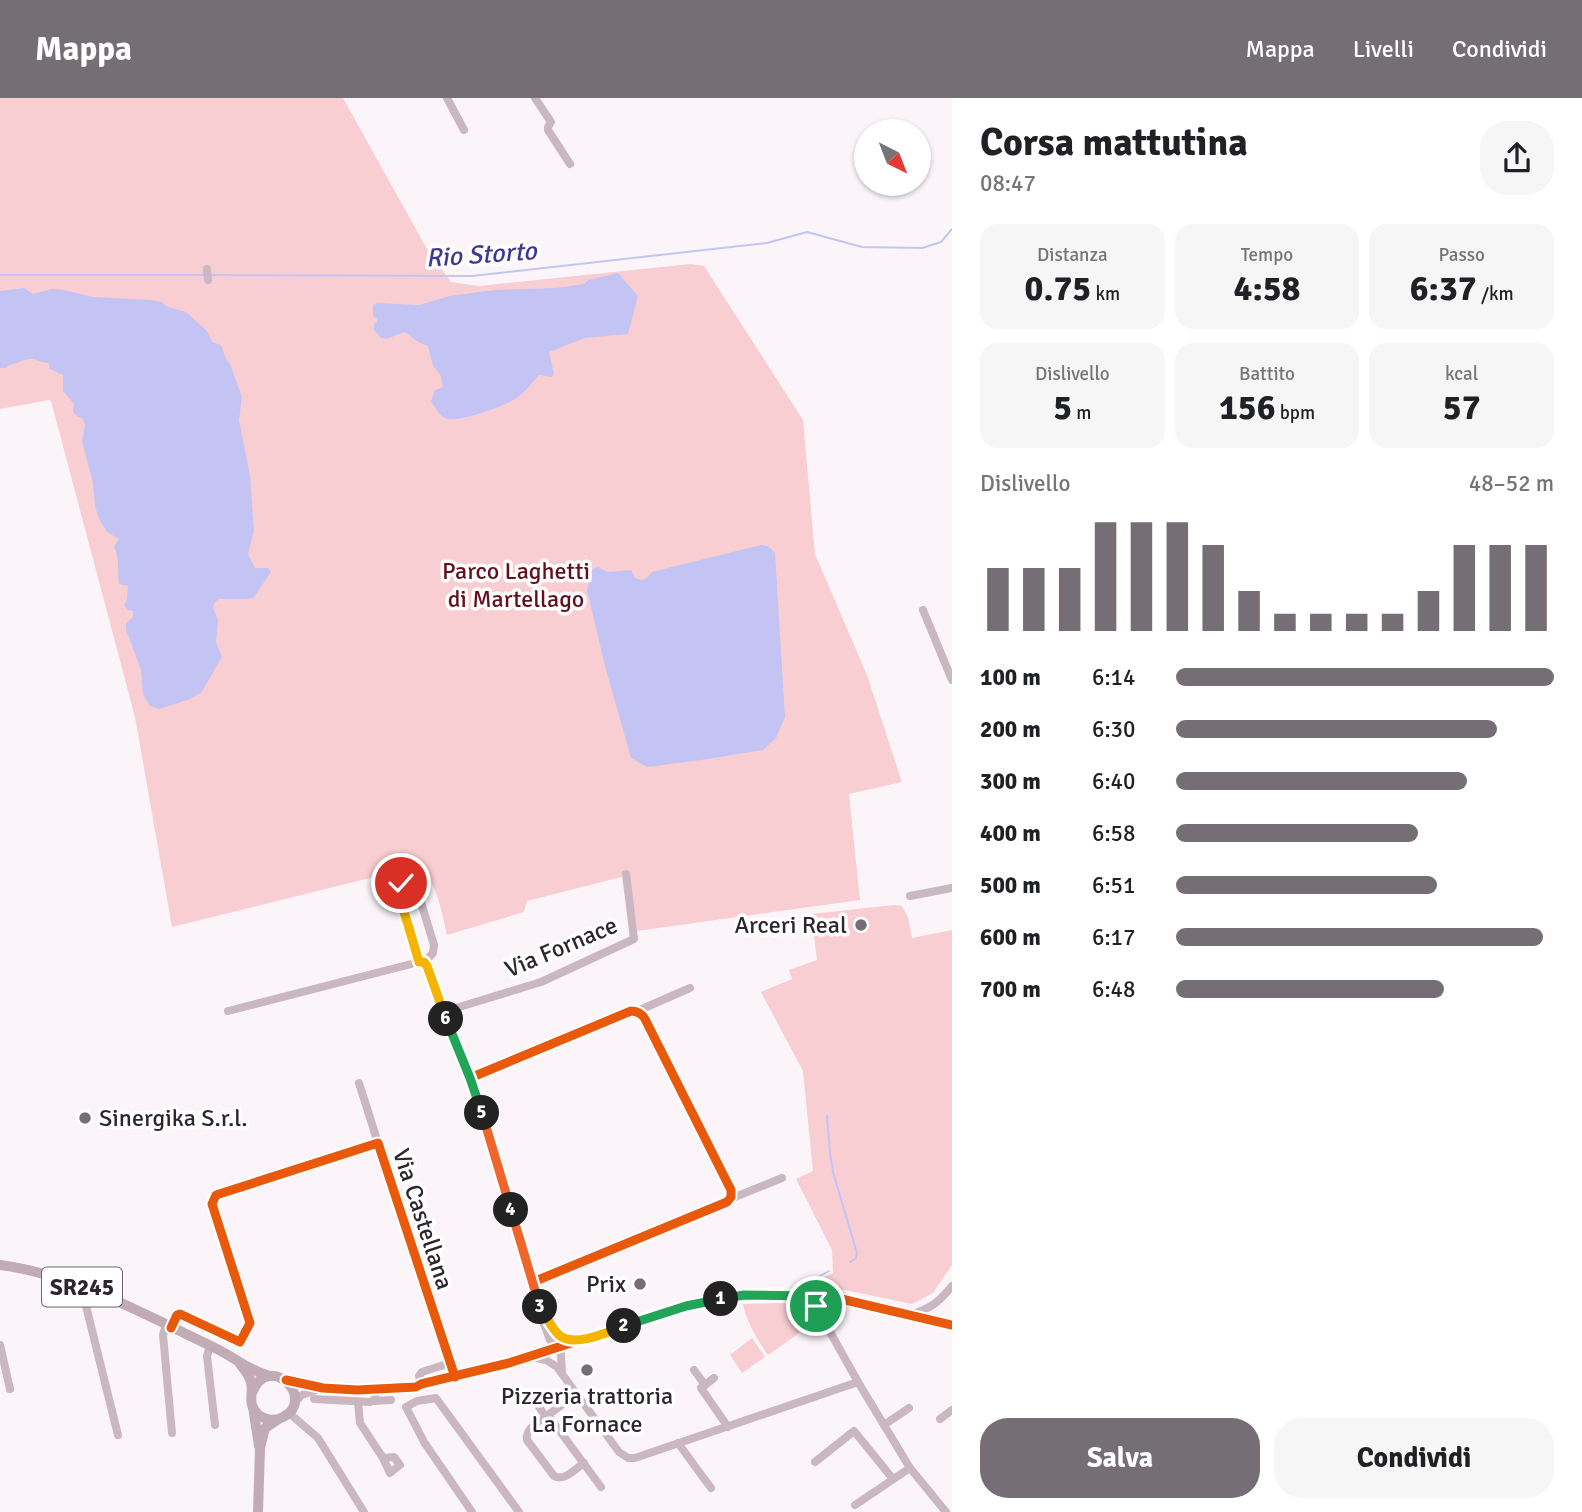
<!DOCTYPE html>
<html lang="it">
<meta charset="utf-8">
<style>
body{margin:0;font-family:Signika,sans-serif;background:#f6f6f6;color:#202124;height:100vh;display:flex;flex-direction:column;font-size:26px;white-space:nowrap}
*{box-sizing:border-box;margin:0}
p{font-size:23px;color:#757577}
.icon{flex:none;width:38px;height:38px;fill:none;stroke:currentColor;stroke-width:2;stroke-linecap:round;stroke-linejoin:round}
.map{position:relative;flex:1;overflow:hidden}
.drawer{display:flex;flex-direction:column;background:#fff;width:630px}
.drawer>*{flex:none}
.needle{width:46px;rotate:138deg}
.buttons{position:absolute;left:854px;top:21px;display:grid;gap:14px}
.buttons a{display:grid;place-items:center;width:77px;height:77px;border-radius:50%;background:#fff;box-shadow:0 2px 5px #0004;font-size:35px}
.pin{position:absolute;display:grid;place-items:center;width:60px;height:60px;color:#fff;margin:-30px;border:4px solid #fff;border-radius:50%;box-shadow:0 2px 7px #0007}
.km{position:absolute;width:35px;height:35px;margin:-18px;border-radius:50%;background:#222;color:#fff;font-size:19px;line-height:35px;text-align:center}
.round{display:grid;place-items:center;flex:none;width:74px;height:74px;border-radius:28px;background:#f6f6f6}
.head{display:flex;align-items:center;justify-content:space-between;height:119px;padding:0 28px}
h1{font-size:38px;font-weight:700;line-height:52px}
.metrics{display:grid;grid-template-columns:repeat(3,1fr);gap:10px;height:119px;padding:7px 28px}
.metrics div{display:grid;align-content:center;border-radius:18px;background:#f6f6f6;text-align:center}
.metrics b{font-size:35px;font-weight:700}
.metrics small{font-size:19px;font-weight:400}
.metrics p{font-size:19px}
.chart{height:196px;padding:14px 28px}
.chart p{display:flex;justify-content:space-between}
.chart svg{width:100%;height:126px;margin-top:7px;stroke:#766e75;stroke-width:6}
.primary-button{display:flex;gap:14px;margin-top:auto;padding:14px 28px}
.primary-button a{flex:1;height:80px;border-radius:28px;background:#766e75;color:#fff;font-size:28px;font-weight:700;line-height:80px;text-align:center}
.primary-button a+a{background:#f6f6f6;color:#202124}
ul{padding:0 28px;list-style:none;font-size:23px}
li{display:grid;grid-template-columns:112px 84px 1fr;align-items:center;height:52px}
li i{height:18px;border-radius:9px;background:#766e75}
header{display:flex;align-items:center;gap:42px;box-sizing:border-box;height:98px;padding:0 35px;background:#766e75;color:#fff}
header strong{font-size:33px}
nav{display:flex;gap:38px;margin-inline-start:auto;font-size:24px}
main{display:flex;flex:1;min-height:0}
.map>svg:first-child{display:block}
.green{fill:#f8ced2}
.water{fill:#c3c4f4}
.lines{fill:none;stroke-linecap:round;stroke-linejoin:round}
.stream{stroke:#c3c4f4;stroke-width:2}
.minor{stroke:#cab7bf;stroke-width:8}
.major{stroke:#c1acb6;stroke-width:10}
.cycleway-casing{stroke:#fff;stroke-width:13}
.cycleway{stroke:#e8590c;stroke-width:9}
.split-1-casing{stroke:#fff;stroke-width:14}
.split-2-casing{stroke:#fff;stroke-width:14}
.split-3-casing{stroke:#fff;stroke-width:14}
.split-4-casing{stroke:#fff;stroke-width:14}
.split-5-casing{stroke:#fff;stroke-width:14}
.split-6-casing{stroke:#fff;stroke-width:14}
.split-7-casing{stroke:#fff;stroke-width:14}
.split-8-casing{stroke:#fff;stroke-width:14}
.split-1{stroke:#22a559;stroke-width:9}
.split-2{stroke:#22a559;stroke-width:9}
.split-3{stroke:#f5b400;stroke-width:9}
.split-4{stroke:#f0652b;stroke-width:9}
.split-5{stroke:#f0652b;stroke-width:9}
.split-6{stroke:#22a559;stroke-width:9}
.split-7{stroke:#f5b400;stroke-width:9}
.split-8{stroke:#f5b400;stroke-width:9}
.poi-dot{fill:#766e75;stroke:#fff;stroke-width:2.5}
.labels{text-anchor:middle;stroke-width:7;stroke-linejoin:round;paint-order:stroke}
.shield{fill:#fff;stroke:#6d676d;stroke-width:2}
.shield-label{font-size:23px;font-weight:bold;fill:#2e262e}
.park-label{font-size:24px;fill:#640e1e;stroke:#fff}
.poi-label{font-size:24px;fill:#2e262e;stroke:#fff;text-anchor:end}
.street-label{font-size:24px;fill:#2e262e;stroke:#fff}
.water-label{font-size:26px;font-style:italic;fill:#3f3794;stroke:#fff}
</style>
<header>
<strong>Mappa</strong>
<nav><a>Mappa</a><a>Livelli</a><a>Condividi</a></nav>
</header>
<main>
<div class="map">
<svg width="952" height="1414" viewBox="0 0 952 1414">
<rect width="100%" height="100%" fill="#fbf5fa"/>
<g class="green">
<path d="M0 0H343L427 151 451 184 479 188 691 166 704 168 803 322 815 456 867 577 902 684 849 696 860 802 637 833 629 777 527 803 524 814 447 837C443 821 437 780 420 773 415 771 407 772 402 772L172 829 135 619 51 303 50 302 0 311Z"/>
<path d="M894 807 902 808 908 819 912 840 952 832V1167L933 1195 912 1206 845 1192 814 1190V1186L817 1182 833 1175 832 1152 796 1081 813 1073 803 973 761 894 792 881 789 872 817 862 811 816Z"/>
<path d="M778 1205 810 1206 819 1221 768 1257C759 1245 745 1221 743 1206Z"/>
<path d="M752 1240 765 1259 742 1275 730 1257Z"/>
</g>
<g class="water">
<path d="M618 175 638 198 628 236 585 240 549 254 554 276 552 279 539 277C531 285 525 295 515 301 505 308 456 326 445 320 439 317 434 308 431 303L435 292 443 289 441 278 433 268 428 248 418 244 405 234 386 241 381 240 374 232V225L377 224V221L373 218V207L377 205 419 207 450 198 494 192 556 190 584 186 588 182Z"/>
<path d="M24 190 33 196 52 191 64 192 93 199 151 202 161 204 168 209 186 214 207 233 212 244 221 247 226 261 230 266 242 299 239 322 250 378 254 433 248 456 255 470H268L271 474 254 499 247 501H219L214 505 213 509 218 522 216 544 222 559 201 595 190 601 159 611 150 608 143 596 141 572 126 532V526L133 519V513L128 512 124 507 127 501 128 488 119 486C117 470 120 463 114 448L119 441 107 434 99 421 95 408 93 385 82 343 85 327 83 321 77 318 73 314 74 306 63 293V277L50 271 48 265C42 265 37 261 31 261 23 261 16 266 9 267L6 270H0V193Z"/>
<path d="M761 447 768 448 775 455 785 619 776 640 763 652 701 662 647 669 631 660 605 568 587 492 592 471 598 469 607 474 631 472 635 480 642 482 648 479 652 474Z"/>
</g>
<g class="lines">
<g class="stream">
<path d="M0 177H204"/>
<path d="M209 177 472 178 767 145 807 134 862 149 922 150 941 144 952 131"/>
<path d="M827 1018 830 1055 833 1074 857 1155 856 1160 850 1164"/>
<path d="M811 1186 813 1182 829 1173"/>
</g>
<g class="minor">
<path d="M447 0 464 32"/>
<path d="M535 0 551 24 548 29V32L570 66"/>
<path d="M207 171 208 182"/>
<path d="M923 512 952 582"/>
<path d="M910 798 952 790"/>
<path d="M419 864 398 795V790L405 783 413 785 416 788 434 847 433 855 424 865"/>
<path d="M228 913 419 864 424 865 427 868 443 914 470 980 486 1024 543 1223 550 1242 561 1256 562 1275"/>
<path d="M443 914 541 884 634 841 626 776"/>
<path d="M639 915 642 911 690 890"/>
<path d="M470 980 631 913C638 913 643 916 646 923L731 1092V1099L727 1104 533 1184"/>
<path d="M359 985 378 1045"/>
<path d="M731 1099H735L782 1080"/>
<path d="M87 1191 84 1197 85 1204 118 1337"/>
<path d="M810 1198 858 1284 910 1370 946 1414"/>
<path d="M544 1214C554 1229 556 1241 577 1241"/>
<path d="M909 1217C930 1211 938 1205 952 1188"/>
<path d="M166 1227 163 1237 172 1335"/>
<path d="M171 1230 177 1217 180 1216 240 1244 250 1225 212 1106 216 1097 378 1045 455 1279"/>
<path d="M0 1247 10 1291"/>
<path d="M210 1248 207 1258 215 1327"/>
<path d="M532 1259 546 1262 557 1269 619 1354 628 1360H635L858 1284"/>
<path d="M694 1272 705 1287"/>
<path d="M714 1280 701 1290 728 1329"/>
<path d="M286 1282 323 1290 357 1292 416 1289 421 1286 509 1265 686 1208 744 1197 777 1196 837 1200 952 1227"/>
<path d="M421 1286 419 1278 422 1274 450 1265"/>
<path d="M578 1295 548 1317 601 1389"/>
<path d="M314 1301 370 1304 375 1302 376 1292"/>
<path d="M374 1303 391 1302"/>
<path d="M358 1304 360 1325 383 1360 390 1375 400 1367 394 1359 383 1360"/>
<path d="M294 1305 302 1297 319 1291"/>
<path d="M539 1309 546 1319"/>
<path d="M289 1315 318 1340 364 1414"/>
<path d="M548 1317C539 1324 525 1330 527 1342L554 1378C564 1384 575 1371 584 1365"/>
<path d="M940 1321 952 1312"/>
<path d="M884 1327 909 1310"/>
<path d="M678 1345 711 1390"/>
<path d="M815 1364 854 1333 893 1381"/>
<path d="M855 1407 910 1370"/>
<path d="M472 1414 424 1344 406 1309 417 1303 436 1300 519 1414"/>
</g>
<g class="major">
<path d="M0 1167C76 1177 145 1217 213 1249 233 1258 249 1273 270 1278"/>
<path d="M240 1266C245 1272 250 1278 251 1285 253 1292 250 1300 252 1307 256 1319 271 1326 283 1319 318 1301 268 1252 252 1295"/>
<path d="M253 1309 259 1348"/>
<path d="M258 1414 260 1350 265 1330 277 1322"/>
</g>
<defs>
<g id="cycleway">
<path d="M470 980 631 913C638 913 643 916 646 923L731 1092V1099L727 1104 533 1184"/>
<path d="M171 1230 177 1217 180 1216 240 1244 250 1225 212 1106 216 1097 378 1045 455 1279"/>
<path d="M286 1282 323 1290 357 1292 416 1289 421 1286 509 1265 686 1208 744 1197 777 1196 837 1200 952 1227"/>
</g>
</defs>
<use href="#cycleway" class="cycleway-casing"/>
<use href="#cycleway" class="cycleway"/>
</g>
<g class="lines">
<defs>
<path id="split-1" d="M721 1201 744 1197 810 1198 816 1208"/>
<path id="split-2" d="M624 1228 686 1208 721 1201"/>
<path id="split-3" d="M540 1209C546 1217 551 1230 559 1237 574 1250 608 1234 624 1228"/>
<path id="split-4" d="M511 1112 540 1209"/>
<path id="split-5" d="M482 1015 511 1112"/>
<path id="split-6" d="M446 921 470 980 482 1015"/>
<path id="split-7" d="M409 830 419 864H424L427 868 446 921"/>
<path id="split-8" d="M401 785 398 790V795L409 830"/>
</defs>
<use href="#split-1" class="split-1-casing"/>
<use href="#split-2" class="split-2-casing"/>
<use href="#split-3" class="split-3-casing"/>
<use href="#split-4" class="split-4-casing"/>
<use href="#split-5" class="split-5-casing"/>
<use href="#split-6" class="split-6-casing"/>
<use href="#split-7" class="split-7-casing"/>
<use href="#split-8" class="split-8-casing"/>
<use href="#split-1" class="split-1"/>
<use href="#split-2" class="split-2"/>
<use href="#split-3" class="split-3"/>
<use href="#split-4" class="split-4"/>
<use href="#split-5" class="split-5"/>
<use href="#split-6" class="split-6"/>
<use href="#split-7" class="split-7"/>
<use href="#split-8" class="split-8"/>
</g>
<g class="poi-dot">
<circle cx="861" cy="827" r="7"/>
<circle cx="85" cy="1020" r="7"/>
<circle cx="640" cy="1186" r="7"/>
<circle cx="587" cy="1272" r="7"/>
</g>
<g class="labels">
<rect class="shield" x="42" y="1169.5" width="80" height="39" rx="5"/>
<g class="shield-label">
<text x="82" y="1197">SR245</text>
</g>
<g class="park-label">
<text x="516" y="481">Parco Laghetti<tspan x="516" dy="28">di Martellago</tspan></text>
</g>
<g class="poi-label">
<text x="847" y="835">Arceri Real</text>
<text x="99" y="1028" text-anchor="start">Sinergika S.r.l.</text>
<text x="626" y="1194">Prix</text>
<text x="587" y="1306" text-anchor="middle">Pizzeria trattoria<tspan x="587" dy="28">La Fornace</tspan></text>
</g>
<g class="street-label">
<text transform="translate(561 849) rotate(-23)" y="8">Via Fornace</text>
<text transform="translate(423 1121) rotate(72)" y="8">Via Castellana</text>
</g>
<g class="water-label">
<text transform="translate(481 156) rotate(-4)" y="9">Rio Storto</text>
</g>
</g>
</svg>
<div class="buttons">
<a><svg class="needle" viewBox="-14 -14 28 28"><path d="M0-13l5 13h-10z" fill="#e53935"/><path d="M0 13l5-13h-10z" fill="#757577"/></svg></a>
</div>
<div class="pin" style="left:816px;top:1208px;background:#1e9e55"><svg class="icon" aria-label="arrive" viewBox="0 0 24 24"><path d="M6 21V4h12l-3 4 3 4H6"/></svg></div>
<div class="pin" style="left:401px;top:785px;background:#d93025"><svg class="icon" aria-label="check" viewBox="0 0 24 24"><path d="M5 12l5 5 9-10"/></svg></div>
<b class="km" style="left:721px;top:1201px">1</b>
<b class="km" style="left:624px;top:1228px">2</b>
<b class="km" style="left:540px;top:1209px">3</b>
<b class="km" style="left:511px;top:1112px">4</b>
<b class="km" style="left:482px;top:1015px">5</b>
<b class="km" style="left:446px;top:921px">6</b>
</div>
<section class="drawer">
<div class="head"><div><h1>Corsa mattutina</h1><p>08:47</p></div><a class="round"><svg class="icon" aria-label="share" viewBox="0 0 24 24"><path d="M12 15V3M7 8l5-5 5 5M5 13v7h14v-7"/></svg></a></div>
<div class="metrics">
<div><p>Distanza</p><b>0.75<small> km</small></b></div>
<div><p>Tempo</p><b>4:58</b></div>
<div><p>Passo</p><b>6:37<small> /km</small></b></div>
</div>
<div class="metrics">
<div><p>Dislivello</p><b>5<small> m</small></b></div>
<div><p>Battito</p><b>156<small> bpm</small></b></div>
<div><p>kcal</p><b>57</b></div>
</div>
<div class="chart"><p><span>Dislivello</span>48–52 m</p>
<svg viewBox="0 0 160 44" preserveAspectRatio="none"><path d="M5 44V22M15 44V22M25 44V22M35 44V6M45 44V6M55 44V6M65 44V14M75 44V30M85 44V38M95 44V38M105 44V38M115 44V38M125 44V30M135 44V14M145 44V14M155 44V14"/></svg>
</div>
<ul>
<li><b>100 m</b>6:14<i style="width:100%"></i></li>
<li><b>200 m</b>6:30<i style="width:85%"></i></li>
<li><b>300 m</b>6:40<i style="width:77%"></i></li>
<li><b>400 m</b>6:58<i style="width:64%"></i></li>
<li><b>500 m</b>6:51<i style="width:69%"></i></li>
<li><b>600 m</b>6:17<i style="width:97%"></i></li>
<li><b>700 m</b>6:48<i style="width:71%"></i></li>
</ul>
<div class="primary-button"><a>Salva</a><a>Condividi</a></div>
</section>
</main>
